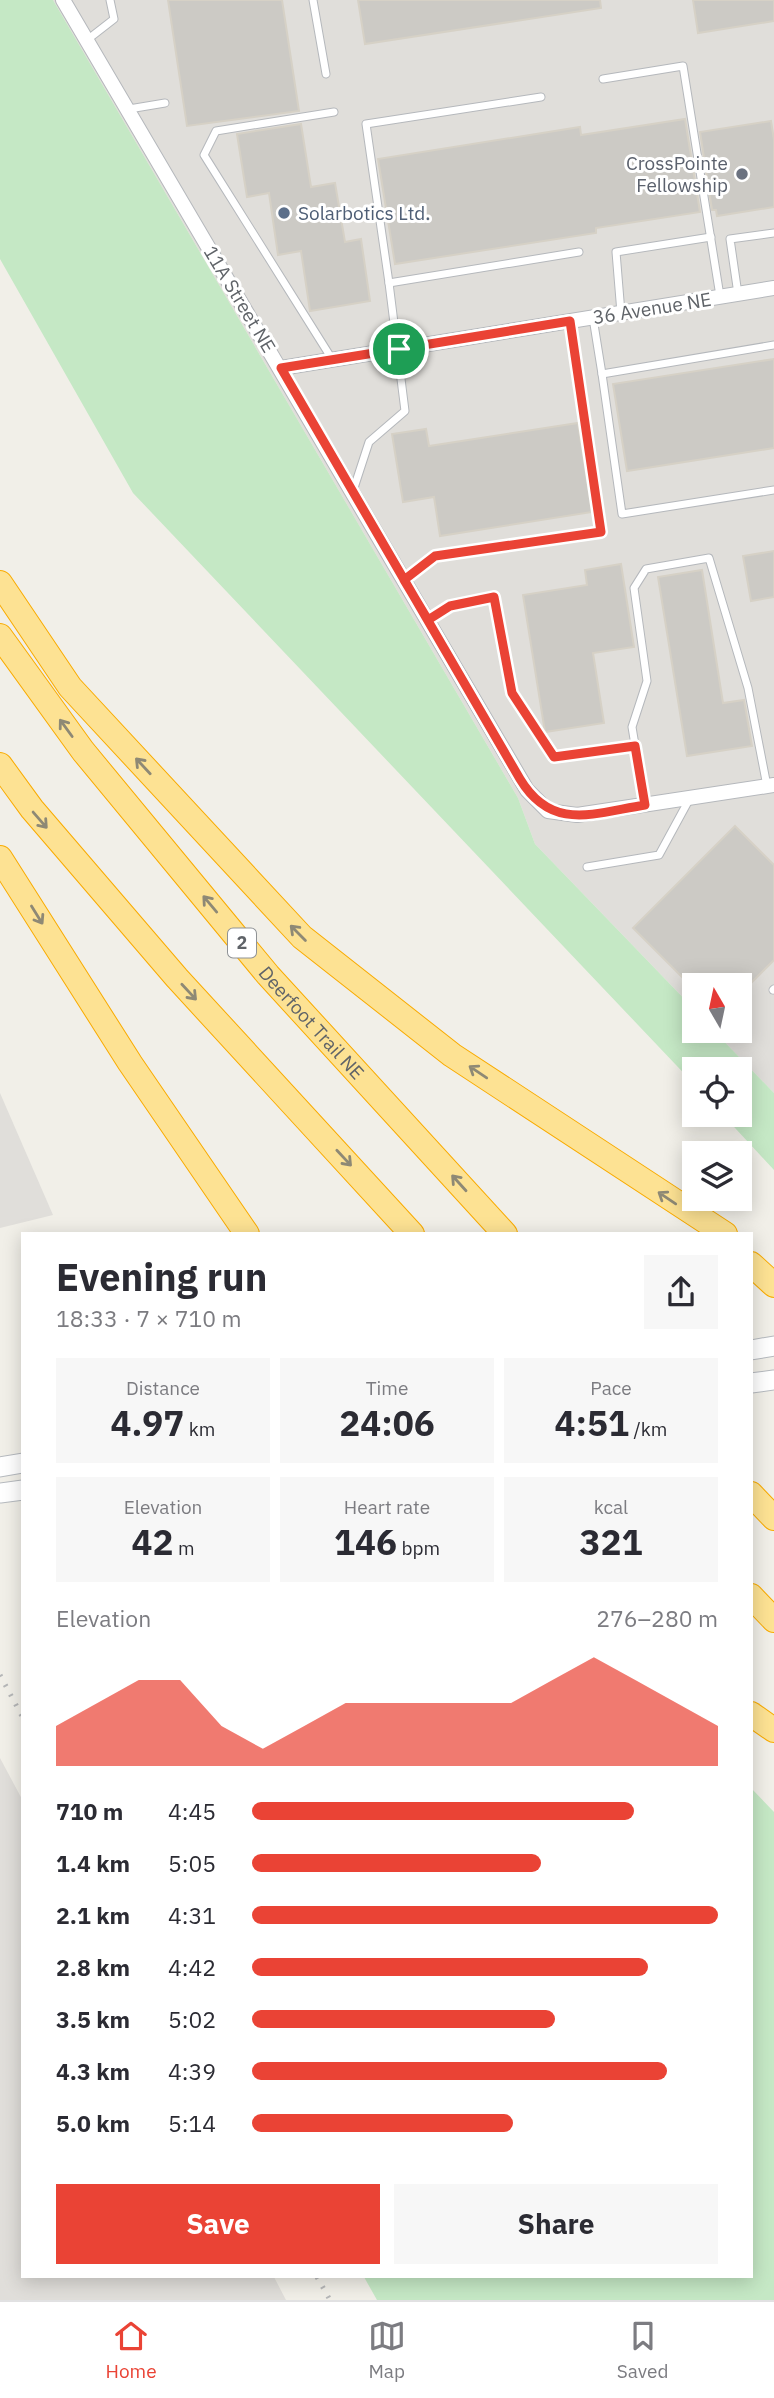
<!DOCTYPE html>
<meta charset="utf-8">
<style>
body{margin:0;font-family:"IBM Plex Sans",sans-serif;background:#f7f7f7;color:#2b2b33;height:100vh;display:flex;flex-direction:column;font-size:26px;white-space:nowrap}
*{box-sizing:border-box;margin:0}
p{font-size:23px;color:#7c7c81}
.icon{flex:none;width:38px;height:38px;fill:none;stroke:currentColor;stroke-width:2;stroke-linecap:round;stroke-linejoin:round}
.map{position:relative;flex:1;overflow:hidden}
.panel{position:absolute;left:21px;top:1232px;width:732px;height:1046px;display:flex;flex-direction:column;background:#fff;border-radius:0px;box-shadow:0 4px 18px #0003}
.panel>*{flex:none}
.needle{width:46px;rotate:351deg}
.controls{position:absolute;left:682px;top:973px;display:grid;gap:14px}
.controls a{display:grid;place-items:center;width:70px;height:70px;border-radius:0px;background:#fff;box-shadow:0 4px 18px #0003;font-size:35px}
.pin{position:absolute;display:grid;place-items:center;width:60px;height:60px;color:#fff;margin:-30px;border:4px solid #fff;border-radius:50%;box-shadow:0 2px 7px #0007}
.round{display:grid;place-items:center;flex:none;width:74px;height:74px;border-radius:0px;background:#f7f7f7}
.head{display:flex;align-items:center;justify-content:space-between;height:119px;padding:0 35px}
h1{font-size:38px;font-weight:700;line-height:52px}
.stats{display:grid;grid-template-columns:repeat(3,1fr);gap:10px;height:119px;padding:7px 35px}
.stats div{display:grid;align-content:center;border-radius:0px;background:#f7f7f7;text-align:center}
.stats b{font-size:35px;font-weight:700}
.stats small{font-size:19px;font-weight:400}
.stats p{font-size:19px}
.chart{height:196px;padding:14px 35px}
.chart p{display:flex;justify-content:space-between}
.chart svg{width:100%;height:126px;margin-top:7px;fill:#ea4335;opacity:.7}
.action{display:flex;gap:14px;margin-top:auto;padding:14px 35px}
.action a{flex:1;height:80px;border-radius:0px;background:#ea4335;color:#fff;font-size:28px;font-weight:700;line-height:80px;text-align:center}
.action a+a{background:#f7f7f7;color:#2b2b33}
ul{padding:0 35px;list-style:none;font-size:23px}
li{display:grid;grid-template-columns:112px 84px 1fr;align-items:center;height:52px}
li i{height:18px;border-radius:9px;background:#ea4335}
.tabs{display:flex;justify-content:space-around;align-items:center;height:98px;border-top:2px solid #e1e1e2;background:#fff;font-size:19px;color:#7c7c81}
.tabs a{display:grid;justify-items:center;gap:4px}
.tabs .active{color:#ea4335}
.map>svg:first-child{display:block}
.industrial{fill:#e0deda}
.green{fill:#c5e8c5}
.building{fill:#cccac5;stroke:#d6d1c6;stroke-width:2}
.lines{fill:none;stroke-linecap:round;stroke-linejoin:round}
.service-casing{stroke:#b5b8bc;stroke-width:9}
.minor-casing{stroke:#b5b8bc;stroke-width:16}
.secondary-casing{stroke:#b6babf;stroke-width:21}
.motorway-casing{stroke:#f9ab00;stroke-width:26}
.service{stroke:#fff;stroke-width:7}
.minor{stroke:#fff;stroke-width:14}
.secondary{stroke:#fff;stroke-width:19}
.motorway{stroke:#fde293;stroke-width:24}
.rail{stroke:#b6b7b8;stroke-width:5;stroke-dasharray:2 9;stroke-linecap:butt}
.oneway{stroke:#8e8975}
.route-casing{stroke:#fff;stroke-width:14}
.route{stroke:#ea4335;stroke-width:9}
.worship-dot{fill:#6b7280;stroke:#fff;stroke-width:2.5}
.service-dot{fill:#5c6f8a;stroke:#fff;stroke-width:2.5}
.labels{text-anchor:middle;stroke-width:6;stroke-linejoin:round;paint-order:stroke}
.shield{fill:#fff;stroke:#8f9295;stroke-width:2}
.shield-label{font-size:18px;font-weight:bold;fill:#5f6368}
.worship-label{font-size:19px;fill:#5b616d;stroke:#fff;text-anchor:end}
.service-label{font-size:19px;fill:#4e5e75;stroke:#fff;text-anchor:start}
.street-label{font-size:19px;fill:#5f6368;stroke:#fff}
</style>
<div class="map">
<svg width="774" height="2300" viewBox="0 0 774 2300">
<rect width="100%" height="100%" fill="#f1efe8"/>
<g class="industrial">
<path d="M53 0H774V1093L714 1031H740V985H695V1010L535 844 518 798Z"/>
<path d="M0 1093 53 1215 0 1228Z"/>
<path d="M0 1758 23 1801V2277H274L286 2300H0Z"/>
</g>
<g class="green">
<path d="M0 0H53L518 798 535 844 695 1010V1031H714L774 1093V1170L723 1115H740V1069H695V1085L133 493 0 259Z"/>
<path d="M751 1788 774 1812V2300H377L364 2277H751Z"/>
</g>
<g class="building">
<path d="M168 0H282L299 111 187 126Z"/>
<path d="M358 0H600L601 8 365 44Z"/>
<path d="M693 0H774V21L698 33Z"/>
<path d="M685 119 700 212 596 228V233L395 264 378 159 580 127 581 135Z"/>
<path d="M771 121 774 140V207L717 216 716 210H712L700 132Z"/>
<path d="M301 124 311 187 335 183 345 242 361 239 370 301 310 311 301 251 278 255 269 193 247 197 237 134Z"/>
<path d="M774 359V448L627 471 613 384Z"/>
<path d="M578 423 592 512 440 536 434 497 403 502 392 434 426 429 429 446Z"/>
<path d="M774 551V597L751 601 743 556Z"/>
<path d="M621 564 634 647 593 653 604 723 545 732 523 595 587 585 585 570Z"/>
<path d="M702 570 723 703 744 700 752 746 687 756 658 577Z"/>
<path d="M735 826 774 865V960L740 994V985H690L633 928Z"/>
</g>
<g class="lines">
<defs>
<g id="service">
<path d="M313 0 326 74"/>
<path d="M87 40 114 19 110 0"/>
<path d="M603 79 683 66 720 296"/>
<path d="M129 109 165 103"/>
<path d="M389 283 366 124 541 97"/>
<path d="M738 294 730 239 774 233"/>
<path d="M621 313 616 252 711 237"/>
<path d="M593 318 602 374 774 345"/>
<path d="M332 359 204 155 216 131 334 112"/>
<path d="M602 374 622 514 774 490"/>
<path d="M353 491 369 442 405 411 389 283 579 252"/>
<path d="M404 580 435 556 601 532 570 321"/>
<path d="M428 620 450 606 494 597 512 693 554 757 635 746"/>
<path d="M645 805 632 727 647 681 634 588 646 569 709 558 748 688 767 786"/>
<path d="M587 867 659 855 690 798"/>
<path d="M773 990 774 989"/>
</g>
<g id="minor">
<path d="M63 0 527 790 548 811 577 815 774 785"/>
<path d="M281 368 774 288"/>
</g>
<g id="secondary">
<path d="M751 1350 774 1346"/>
<path d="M751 1383 774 1380"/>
<path d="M0 1467 23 1463"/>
<path d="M0 1493 23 1490"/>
</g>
<g id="motorway">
<path d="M0 583 70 687 302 937 452 1055 725 1234"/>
<path id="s1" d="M0 636 83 751 268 975 505 1234"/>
<path d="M0 765 32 809 177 978 412 1234"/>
<path d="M0 858 130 1063 247 1234"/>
<path d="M751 1264 774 1285"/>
<path d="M751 1494 774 1518"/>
<path d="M751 1596 774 1620"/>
<path d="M751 1714 774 1730"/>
</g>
</defs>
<use href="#service" class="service-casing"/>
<use href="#minor" class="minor-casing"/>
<use href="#secondary" class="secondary-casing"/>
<use href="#motorway" class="motorway-casing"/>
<use href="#service" class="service"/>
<use href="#minor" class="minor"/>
<use href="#secondary" class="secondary"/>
<use href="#motorway" class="motorway"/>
<g class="rail">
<path d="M0 1675 23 1718"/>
<path d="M317 2277 330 2300"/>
</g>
</g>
<defs><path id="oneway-shaft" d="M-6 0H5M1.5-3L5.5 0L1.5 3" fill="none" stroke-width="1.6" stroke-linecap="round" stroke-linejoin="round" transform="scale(1.75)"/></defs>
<g class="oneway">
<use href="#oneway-shaft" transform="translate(66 728) rotate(-126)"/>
<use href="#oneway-shaft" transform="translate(143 766) rotate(-133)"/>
<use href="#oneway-shaft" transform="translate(40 820) rotate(49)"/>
<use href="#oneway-shaft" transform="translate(210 904) rotate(-130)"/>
<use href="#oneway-shaft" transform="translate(37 915) rotate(58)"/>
<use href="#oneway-shaft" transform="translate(298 933) rotate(-135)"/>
<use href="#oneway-shaft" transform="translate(189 992) rotate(47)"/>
<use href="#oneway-shaft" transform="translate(478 1072) rotate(-146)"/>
<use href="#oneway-shaft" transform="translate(344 1158) rotate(47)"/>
<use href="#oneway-shaft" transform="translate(459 1183) rotate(-132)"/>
<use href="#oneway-shaft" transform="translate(667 1198) rotate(-146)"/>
</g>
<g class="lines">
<defs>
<path id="route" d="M399 349 281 368 520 779C552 832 594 813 645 805L635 746 554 757 512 693 494 597 450 606 428 620 404 580 435 556 601 532 570 321 399 349"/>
</defs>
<use href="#route" class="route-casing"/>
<use href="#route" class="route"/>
</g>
<circle class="worship-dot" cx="742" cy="174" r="7"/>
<circle class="service-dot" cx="284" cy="213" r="7"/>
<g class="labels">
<rect class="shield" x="228" y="928.5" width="28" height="29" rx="5"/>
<g class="shield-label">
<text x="242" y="949">2</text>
</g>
<g class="worship-label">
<text x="728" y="170">CrossPointe<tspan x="728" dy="22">Fellowship</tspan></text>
</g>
<g class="service-label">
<text x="298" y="220">Solarbotics Ltd.</text>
</g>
<g class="street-label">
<text transform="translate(240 299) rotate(59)" y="7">11A Street NE</text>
<text transform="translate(652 308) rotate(-9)" y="7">36 Avenue NE</text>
<text dy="7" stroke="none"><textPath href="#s1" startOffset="497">Deerfoot Trail NE</textPath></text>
</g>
</g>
</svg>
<div class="controls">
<a><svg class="needle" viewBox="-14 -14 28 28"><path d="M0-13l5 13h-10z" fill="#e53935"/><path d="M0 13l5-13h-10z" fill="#7c7c81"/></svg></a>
<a><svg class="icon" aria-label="locate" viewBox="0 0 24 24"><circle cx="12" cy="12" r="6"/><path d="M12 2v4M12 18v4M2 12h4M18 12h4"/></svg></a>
<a><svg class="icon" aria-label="layers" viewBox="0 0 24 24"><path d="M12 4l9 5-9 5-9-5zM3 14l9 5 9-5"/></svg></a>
</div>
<div class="pin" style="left:399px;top:349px;background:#1e9e55"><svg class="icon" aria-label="arrive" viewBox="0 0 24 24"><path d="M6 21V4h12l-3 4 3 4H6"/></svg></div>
<section class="panel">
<div class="head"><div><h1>Evening run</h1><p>18:33 · 7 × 710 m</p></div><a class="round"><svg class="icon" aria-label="share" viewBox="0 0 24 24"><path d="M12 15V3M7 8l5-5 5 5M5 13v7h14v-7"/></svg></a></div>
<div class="stats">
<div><p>Distance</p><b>4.97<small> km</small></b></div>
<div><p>Time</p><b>24:06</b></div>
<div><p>Pace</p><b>4:51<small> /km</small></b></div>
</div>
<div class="stats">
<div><p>Elevation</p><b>42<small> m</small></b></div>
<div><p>Heart rate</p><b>146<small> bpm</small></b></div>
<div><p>kcal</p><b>321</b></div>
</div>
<div class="chart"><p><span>Elevation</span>276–280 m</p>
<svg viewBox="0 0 160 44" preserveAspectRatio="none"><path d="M0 44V30L10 22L20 14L30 14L40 30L50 38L60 30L70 22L80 22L90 22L100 22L110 22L120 14L130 6L140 14L150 22L160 30V44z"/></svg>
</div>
<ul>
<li><b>710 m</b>4:45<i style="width:82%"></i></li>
<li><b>1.4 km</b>5:05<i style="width:62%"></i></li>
<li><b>2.1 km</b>4:31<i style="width:100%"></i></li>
<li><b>2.8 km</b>4:42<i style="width:85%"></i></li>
<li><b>3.5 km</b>5:02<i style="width:65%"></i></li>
<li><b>4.3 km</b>4:39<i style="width:89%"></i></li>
<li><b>5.0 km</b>5:14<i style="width:56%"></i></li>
</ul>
<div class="action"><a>Save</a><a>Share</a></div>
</section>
</div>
<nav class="tabs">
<a class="active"><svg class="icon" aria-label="home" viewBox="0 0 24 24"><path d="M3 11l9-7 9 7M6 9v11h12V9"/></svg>Home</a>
<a><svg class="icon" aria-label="map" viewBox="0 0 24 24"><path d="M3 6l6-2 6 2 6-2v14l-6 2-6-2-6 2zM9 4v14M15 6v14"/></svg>Map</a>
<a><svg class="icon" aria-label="saved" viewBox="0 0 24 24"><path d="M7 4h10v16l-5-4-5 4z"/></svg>Saved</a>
</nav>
